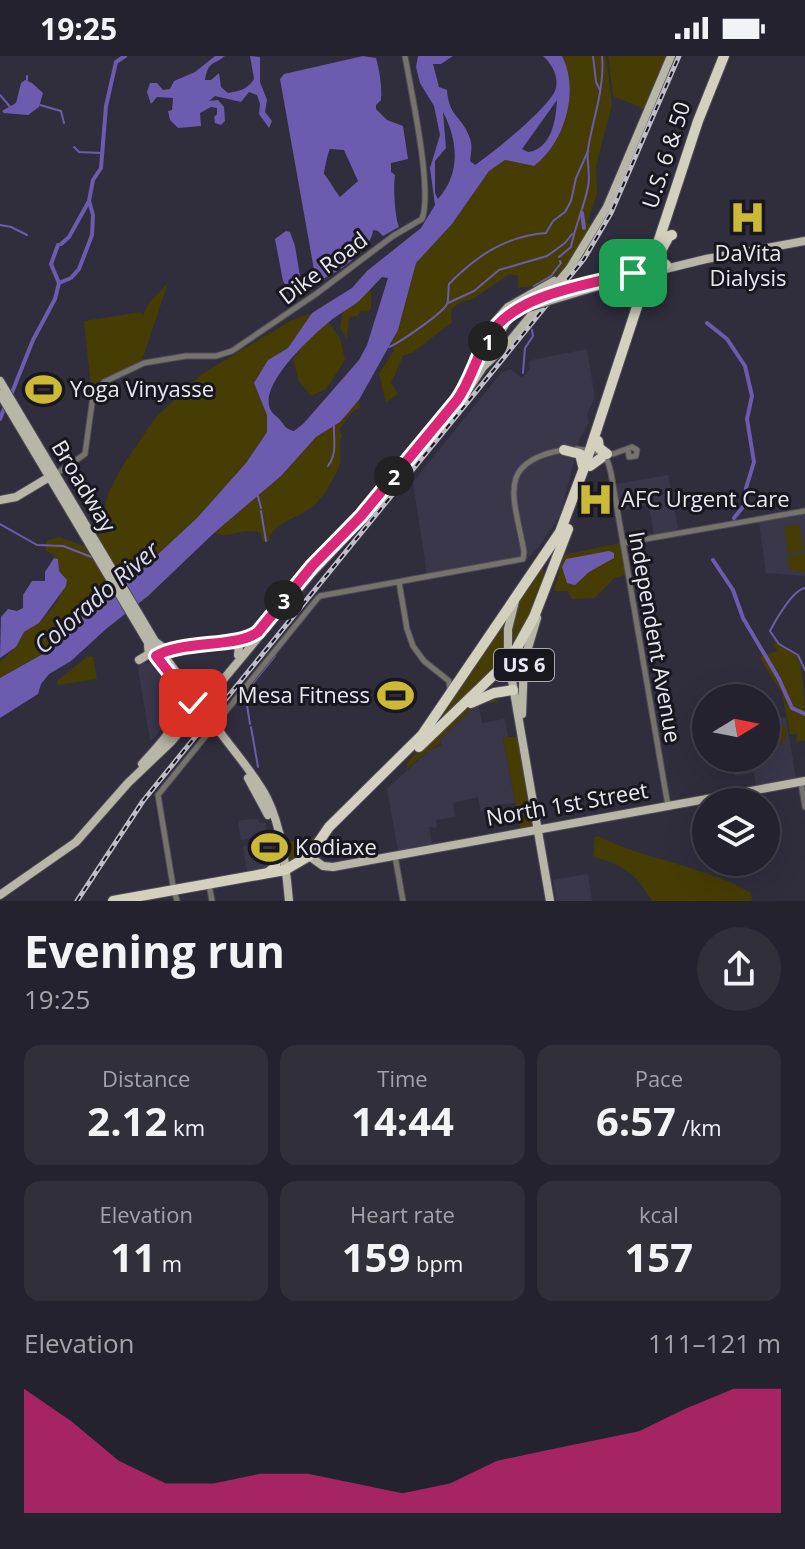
<!DOCTYPE html>
<meta charset="utf-8">
<style>
body{margin:0;font-family:"Open Sans",sans-serif;background:#302f3a;color:#f1f3f6;height:100vh;display:flex;flex-direction:column;font-size:30px;white-space:nowrap}
*{box-sizing:border-box;margin:0}
p{font-size:26px;color:#a3a4aa}
.icon{flex:none;width:44px;height:44px;fill:none;stroke:currentColor;stroke-width:2;stroke-linecap:round;stroke-linejoin:round}
.map{position:relative;height:845px;overflow:hidden}
.drawer{display:flex;flex-direction:column;background:#24222e;flex:1}
.drawer>*{flex:none}
.needle{width:52px;rotate:80deg}
.fabs{position:absolute;left:692px;top:628px;display:grid;gap:16px}
.fabs a{display:grid;place-items:center;width:88px;height:88px;border-radius:50%;background:#24222e;box-shadow:0 8px 32px #0002,0 0 0 2px #413f4a;font-size:40px}
.pin{position:absolute;display:grid;place-items:center;width:68px;height:68px;color:#fff;margin:-34px;border-radius:16px;box-shadow:0 4px 12px #0006}
.km{position:absolute;width:40px;height:40px;margin:-20px;border-radius:50%;background:#222;color:#fff;font-size:22px;line-height:40px;text-align:center}
.round{display:grid;place-items:center;flex:none;width:84px;height:84px;border-radius:42px;background:#302f3a}
.headline{display:flex;align-items:center;justify-content:space-between;height:136px;padding:0 24px}
h1{font-size:44px;font-weight:700;line-height:60px}
.metrics{display:grid;grid-template-columns:repeat(3,1fr);gap:12px;height:136px;padding:8px 24px}
.metrics div{display:grid;align-content:center;border-radius:16px;background:#302f3a;text-align:center}
.metrics b{font-size:40px;font-weight:700}
.metrics small{font-size:22px;font-weight:400}
.metrics p{font-size:22px}
.chart{height:224px;padding:16px 24px}
.chart p{display:flex;justify-content:space-between}
.chart svg{width:100%;height:144px;margin-top:8px;fill:#db2777;opacity:.7}
.status{display:flex;justify-content:space-between;align-items:center;height:56px;padding:0 40px;background:#24222e;direction:ltr}
.status svg{height:22px;fill:currentColor}
.map>svg:first-child{display:block}
.built{fill:#3a374b}
.green{fill:#453d03}
.water{fill:#6c5baf;fill-rule:evenodd}
.lines{fill:none;stroke-linecap:round;stroke-linejoin:round}
.stream{stroke:#6c5baf;stroke-width:2}
.canal{stroke:#6c5baf;stroke-width:4}
.minor-casing{stroke:#4e4c5a;stroke-width:7}
.major-casing{stroke:#4e4c5a;stroke-width:10}
.highway-casing{stroke:#4e4c5a;stroke-width:12}
.minor{stroke:#75736c;stroke-width:5}
.major{stroke:#b8b6a6;stroke-width:8}
.highway{stroke:#d3d0bd;stroke-width:10}
.rail-casing{stroke:#bebdc8;stroke-width:5}
.rail{stroke:#18171e;stroke-width:2;stroke-dasharray:6;stroke-linecap:butt}
.major-bridge-casing{stroke:#4e4c5a;stroke-width:10;stroke-linecap:butt}
.highway-bridge-casing{stroke:#4e4c5a;stroke-width:12;stroke-linecap:butt}
.major-bridge{stroke:#b8b6a6;stroke-width:8}
.highway-bridge{stroke:#d3d0bd;stroke-width:10}
.route-casing{stroke:#fff;stroke-width:16}
.route{stroke:#db2777;stroke-width:10}
.labels{text-anchor:middle;stroke-width:6;stroke-linejoin:round;paint-order:stroke}
.shield{fill:#18171e;stroke:#aaa9b2;stroke-width:2}
.shield-label{font-size:20px;font-weight:bold;fill:#e9e8f2}
.street-label{font-size:22px;fill:#e9e8f2;stroke:#18171e}
.poi-label{font-size:22px;fill:#e9e8f2;stroke:#18171e;text-anchor:start}
.water-label{font-size:24px;font-style:italic;fill:#dbd9f0;stroke:#18171e}
</style>
<div class="status"><b>19:25</b><svg viewBox="0 0 49 12"><path d="M0 12V9h3v3zM5 12V6h3v6zM10 12V3h3v9zM15 12V0h3v12zM26 1h20v11H26zM47 4h2v5h-2z"/></svg></div>
<div class="map">
<svg width="805" height="845" viewBox="0 0 805 845">
<rect width="100%" height="100%" fill="#302e3d"/>
<g class="built">
<path d="M587 293 595 342 587 358 589 366 579 385 560 460 540 489 526 504 519 503 427 518 413 426 501 317 510 313 522 322 530 313 529 306 532 304Z"/>
<path d="M668 419 678 472 676 475 654 479 649 449 621 454 616 428Z"/>
<path d="M805 458V520L766 517 759 466Z"/>
<path d="M137 607H153L175 645 174 659 153 683 150 684Z"/>
<path d="M478 647 482 667 505 663 508 681 503 682 515 747 493 749 494 754 481 756 478 741 453 747 455 761 436 764 437 772 429 771 432 788 398 794 387 733 429 694 441 689 440 683Z"/>
<path d="M786 661 796 723 756 731 754 717 735 720 732 702H766V664Z"/>
<path d="M251 763H258L259 767 265 766 268 779 241 784 238 765Z"/>
<path d="M271 786 275 805 271 812 247 816 243 790Z"/>
<path d="M588 818 592 845H556L553 824Z"/>
</g>
<g class="green">
<path d="M562 0H606L612 48 596 111 597 137 587 167 595 170C583 189 560 224 537 230 531 232 525 230 518 232V220L510 218 473 243 461 246 451 253 452 266 414 296 403 300 391 327 398 338 386 346 379 318 394 294 392 285 398 274 416 207 452 168 489 115 505 104 534 110C565 87 580 34 562 0Z"/>
<path d="M608 0H667L644 53 613 40Z"/>
<path d="M168 227 142 304 106 322 91 332 84 265 141 256 142 260 150 246Z"/>
<path d="M371 232V253L368 256 361 255 358 260 349 261 347 283 340 271 343 255 357 246Z"/>
<path d="M312 257 288 292 268 304 254 327 268 359 267 376 246 407 197 462 129 525 77 564 40 599 0 622V606L16 591 24 576 39 567 49 556 60 540 66 522 59 515 58 503 46 494V485L59 481 87 491 98 482 108 438 120 414 155 362 202 318 290 265Z"/>
<path d="M328 266 340 282 345 304 326 333 311 340 299 325 293 303 306 286Z"/>
<path d="M359 344 360 352 353 355 339 374 342 380C337 391 343 400 339 411 335 420 326 436 319 444 304 463 282 460 269 481L270 485 263 486 260 477C244 471 230 483 214 477L281 420 316 381 340 366Z"/>
<path d="M799 468 804 494 788 498 784 471Z"/>
<path d="M621 487 625 519 614 522 595 542 572 543 567 535H554L563 499Z"/>
<path d="M805 497V516L790 514 787 501Z"/>
<path d="M541 512 544 514C540 544 527 570 511 595 511 564 519 535 541 512Z"/>
<path d="M503 567 505 603 418 688Z"/>
<path d="M775 585C782 591 789 593 796 598 805 609 805 665 805 684L796 686 797 678H790L782 637 759 601 778 595 774 591Z"/>
<path d="M93 600 97 623 58 629 57 625 87 601Z"/>
<path d="M485 641 496 643 498 646 478 647 440 683V688L429 694 407 713V707L413 700 468 650Z"/>
<path d="M776 664 785 670 787 680 781 688 766 692V665Z"/>
<path d="M503 681H516L519 684 534 767 531 771 520 773Z"/>
<path d="M316 780 318 781 309 795 292 806 287 804 284 784 302 786Z"/>
<path d="M598 780C647 805 704 809 751 837L752 842 751 845H652C637 819 622 807 593 801L595 781Z"/>
</g>
<g class="water">
<path d="M215 0H225C214 9 208 5 205 24H211L219 17 221 31 228 37C239 35 247 34 254 23L250 0 260 1V26L267 44 265 56 272 65 269 72 259 58 260 48 257 39 249 36 241 46 215 40 209 45 218 44 224 51 225 65 221 69 215 67 214 61 217 58V52L211 51 200 57 201 70 178 72 170 64 168 55 172 54 173 42 157 41 151 48 147 36 150 27H157L163 34 170 33 174 25 195 16Z"/>
<path d="M363 0 376 2C380 16 382 30 381 44L376 49V53L387 64 403 70 408 103 391 107V116L395 119C393 131 395 162 399 171L383 180 378 175 373 174C373 192 333 222 316 225L280 23 284 18ZM330 93 344 94 358 125 340 141C334 134 331 126 324 118 324 116 328 95 330 93Z"/>
<path d="M418 0H453L441 8H433L439 31 447 34C449 61 461 59 469 80 473 88 471 97 470 105L475 109C494 96 546 54 555 35 560 22 552 8 543 0H562C580 34 565 87 534 110L505 104 489 115 452 168 416 207 398 274 359 344 340 366 316 381 281 420 214 477 148 540 106 573 71 605 49 618 41 628 38 638 0 662V622L41 599 77 564 129 525 197 462 246 407 267 376V359L254 327 268 304 288 292 312 257 352 232 367 215 421 172 435 149 430 112 440 79 434 50 420 27 416 11ZM557 44C556 63 552 93 528 96L522 93ZM443 56C458 85 461 117 438 143L435 137V105L446 92ZM382 221 388 222 367 289 359 304 304 367 294 375C285 374 283 366 276 360 247 338 312 280 329 266 338 258 351 252 360 244 367 237 374 229 382 221Z"/>
<path d="M25 24 32 27 43 37 39 51 28 59 4 57 2 55 16 47 21 27Z"/>
<path d="M286 175 290 176 295 190 301 226 298 230H286L283 225 275 183Z"/>
<path d="M609 495 614 497V502L589 516 575 529 567 527 562 511 566 503Z"/>
<path d="M54 502 58 503 59 515 67 524 66 530 39 567 24 576 16 591 0 602 1 561 8 553 17 555 23 552V539L32 525H45V516Z"/>
</g>
<g class="lines">
<g class="stream">
<path d="M593 0 596 26 600 34"/>
<path d="M27 24V20"/>
<path d="M0 39 11 52"/>
<path d="M40 49 61 55 64 67"/>
<path d="M74 91 79 96 101 97"/>
<path d="M0 169 11 171 27 179"/>
<path d="M559 201 571 191C575 170 584 151 588 131 591 118 586 105 588 93 593 62 605 32 602 0"/>
<path d="M534 230 551 220 561 207 560 205"/>
<path d="M448 247 474 235 499 214 547 200 565 187 572 178"/>
<path d="M389 291C399 287 443 257 447 248 449 243 448 233 449 228 476 200 506 180 546 177L553 165 565 156 571 145 576 122 588 95"/>
<path d="M523 317 525 292 533 280 532 274"/>
<path d="M328 410C338 396 333 383 334 366"/>
<path d="M257 437 261 452"/>
<path d="M261 455 266 485"/>
<path d="M0 468 37 489 63 490 94 502"/>
<path d="M805 532C793 534 776 563 770 575L779 588 798 599 805 614"/>
<path d="M250 668 245 637 275 600"/>
<path d="M251 671 258 711"/>
</g>
<g class="canal">
<path d="M582 157 584 172"/>
<path d="M61 188 69 181 89 145"/>
<path d="M59 227 71 222 79 213 92 179 93 159 89 145 93 124 101 112 106 50 116 6 125 0"/>
<path d="M707 267 727 283 745 310 752 340 747 363 754 406 746 432V447L734 462"/>
<path d="M11 339 33 284 55 243 59 227 51 208 58 189"/>
<path d="M0 363 5 350"/>
<path d="M713 504 733 534 743 562 779 623 792 652 805 658"/>
</g>
<defs>
<g id="minor">
<path d="M577 393 613 398 632 391 637 394 636 400 629 401 628 393"/>
<path d="M604 402 608 406 611 417 668 750"/>
<path d="M56 418 85 398 93 340 104 326 144 307 186 300H216L232 295 316 238 393 180 422 163C433 134 411 35 405 0"/>
<path d="M623 487 805 455"/>
<path d="M399 526 407 573 413 590 424 605 449 625 450 635"/>
<path d="M172 594 241 583"/>
<path d="M165 600 235 586 251 591"/>
<path d="M801 726 805 751"/>
<path d="M395 800 403 845"/>
<path d="M209 828 212 845"/>
<path d="M177 845 173 830 158 739 317 543 320 540 523 503 524 496C515 443 494 406 563 394"/>
</g>
<g id="major">
<path d="M645 218 706 203 805 185"/>
<path d="M585 234 632 221"/>
<path d="M494 267 508 251 554 225"/>
<path d="M502 285 500 277 507 265"/>
<path d="M471 320C484 293 494 263 523 249"/>
<path d="M0 325 162 597 196 643"/>
<path d="M0 338 156 600 187 640"/>
<path d="M0 444 16 441 51 420"/>
<path d="M515 545 508 573V601L550 845"/>
<path d="M240 583 249 582 258 576"/>
<path d="M157 587 165 593 174 594"/>
<path d="M230 587 239 591 238 599"/>
<path d="M139 604 149 598 148 590"/>
<path d="M522 658 524 605 537 562"/>
<path d="M220 676C236 698 255 719 267 742 282 772 286 812 289 845"/>
<path d="M142 708C161 686 190 662 175 631"/>
<path d="M248 722 268 759"/>
<path d="M309 800 323 810 333 811 805 725"/>
<path d="M0 839 76 786 128 727 172 685 312 517 377 448 462 343 483 311 509 286 570 212 607 151 671 0"/>
</g>
<g id="highway">
<path d="M662 193 669 180 672 179"/>
<path d="M661 196V205L666 209"/>
<path d="M630 222 642 224 643 233"/>
<path d="M598 385 599 392 607 398"/>
<path d="M564 394 580 398 583 410"/>
<path d="M590 410 601 402"/>
<path d="M513 599 534 561 568 473"/>
<path d="M471 647 494 637 513 634"/>
<path d="M419 691 503 610"/>
<path d="M268 817 275 811 277 799"/>
<path d="M113 845 285 814 309 800 329 771 422 679 560 476 584 412 698 65 724 0"/>
</g>
</defs>
<use href="#minor" class="minor-casing"/>
<use href="#major" class="major-casing"/>
<use href="#highway" class="highway-casing"/>
<use href="#minor" class="minor"/>
<use href="#major" class="major"/>
<use href="#highway" class="highway"/>
<defs>
<path id="rail" d="M77 845 143 745 584 203 611 157 679 0"/>
</defs>
<use href="#rail" class="rail-casing"/>
<use href="#rail" class="rail"/>
<defs>
<g id="major-bridge">
<path d="M522 253 585 234"/>
<path d="M196 643 220 676"/>
</g>
<path id="highway-bridge" d="M503 610 513 599"/>
</defs>
<use href="#major-bridge" class="major-bridge-casing"/>
<use href="#highway-bridge" class="highway-bridge-casing"/>
<use href="#major-bridge" class="major-bridge"/>
<use href="#highway-bridge" class="highway-bridge"/>
</g>
<g class="lines">
<defs>
<path id="route" d="M193 647 156 600C181 584 237 592 258 576L312 510 361 460 457 344C473 322 478 292 495 272 523 237 591 228 633 217"/>
</defs>
<use href="#route" class="route-casing"/>
<use href="#route" class="route"/>
</g>
<defs>
<symbol id="hospital-bare" viewBox="-9 -9 18 18"><path d="M-5-5h3v3.5h4V-5h3V5h-3V1.5h-4V5h-3Z" fill="#cdb938" stroke="#18171e" stroke-width="2.5" paint-order="stroke"/></symbol>
<symbol id="stadium-bare" viewBox="-9 -9 18 18"><path d="M0-5a6.5 5 0 1 0 0 10a6.5 5 0 1 0 0-10ZM-3.5-1.8h7v3.6h-7Z" fill="#cdb938" stroke="#18171e" stroke-width="2.5" paint-order="stroke"/></symbol>
</defs>
<g fill-rule="evenodd">
<use href="#hospital-bare" x="722" y="136" width="51" height="51"/>
<use href="#stadium-bare" x="18" y="308" width="51" height="51"/>
<use href="#hospital-bare" x="570" y="418" width="51" height="51"/>
<use href="#stadium-bare" x="370" y="614" width="51" height="51"/>
<use href="#stadium-bare" x="244" y="766" width="51" height="51"/>
</g>
<g class="labels">
<rect class="shield" x="494" y="593" width="60" height="32" rx="6"/>
<g class="shield-label">
<text x="524" y="616">US 6</text>
</g>
<g class="street-label">
<text transform="translate(666 99) rotate(-72)" y="8">U.S. 6 &amp; 50</text>
<text transform="translate(323 212) rotate(-37)" y="8">Dike Road</text>
<text transform="translate(84 430) rotate(59)" y="8">Broadway</text>
<text transform="translate(655 581) rotate(80)" y="8">Independent Avenue</text>
<text transform="translate(567 748) rotate(-10)" y="8">North 1st Street</text>
</g>
<g class="poi-label">
<text x="748" y="205" text-anchor="middle">DaVita<tspan x="748" dy="25">Dialysis</tspan></text>
<text x="70" y="341">Yoga Vinyasse</text>
<text x="621" y="451">AFC Urgent Care</text>
<text x="370" y="647" text-anchor="end">Mesa Fitness</text>
<text x="295" y="799">Kodiaxe</text>
</g>
<g class="water-label">
<text transform="translate(97 542) rotate(-41)" y="8">Colorado River</text>
</g>
</g>
</svg>
<div class="fabs">
<a><svg class="needle" viewBox="-14 -14 28 28"><path d="M0-13l5 13h-10z" fill="#e53935"/><path d="M0 13l5-13h-10z" fill="#a3a4aa"/></svg></a>
<a><svg class="icon" aria-label="layers" viewBox="0 0 24 24"><path d="M12 4l9 5-9 5-9-5zM3 14l9 5 9-5"/></svg></a>
</div>
<div class="pin" style="left:633px;top:217px;background:#1e9e55"><svg class="icon" aria-label="arrive" viewBox="0 0 24 24"><path d="M6 21V4h12l-3 4 3 4H6"/></svg></div>
<div class="pin" style="left:193px;top:647px;background:#d93025"><svg class="icon" aria-label="check" viewBox="0 0 24 24"><path d="M5 12l5 5 9-10"/></svg></div>
<b class="km" style="left:488px;top:285px">1</b>
<b class="km" style="left:394px;top:420px">2</b>
<b class="km" style="left:284px;top:544px">3</b>
</div>
<section class="drawer">
<div class="headline"><div><h1>Evening run</h1><p>19:25</p></div><a class="round"><svg class="icon" aria-label="share" viewBox="0 0 24 24"><path d="M12 15V3M7 8l5-5 5 5M5 13v7h14v-7"/></svg></a></div>
<div class="metrics">
<div><p>Distance</p><b>2.12<small> km</small></b></div>
<div><p>Time</p><b>14:44</b></div>
<div><p>Pace</p><b>6:57<small> /km</small></b></div>
</div>
<div class="metrics">
<div><p>Elevation</p><b>11<small> m</small></b></div>
<div><p>Heart rate</p><b>159<small> bpm</small></b></div>
<div><p>kcal</p><b>157</b></div>
</div>
<div class="chart"><p><span>Elevation</span>111–121 m</p>
<svg viewBox="0 0 160 44" preserveAspectRatio="none"><path d="M0 44V6L10 16L20 28L30 35L40 35L50 32L60 32L70 35L80 38L90 35L100 28L110 25L120 22L130 19L140 12L150 6L160 6V44z"/></svg>
</div>
</section>
